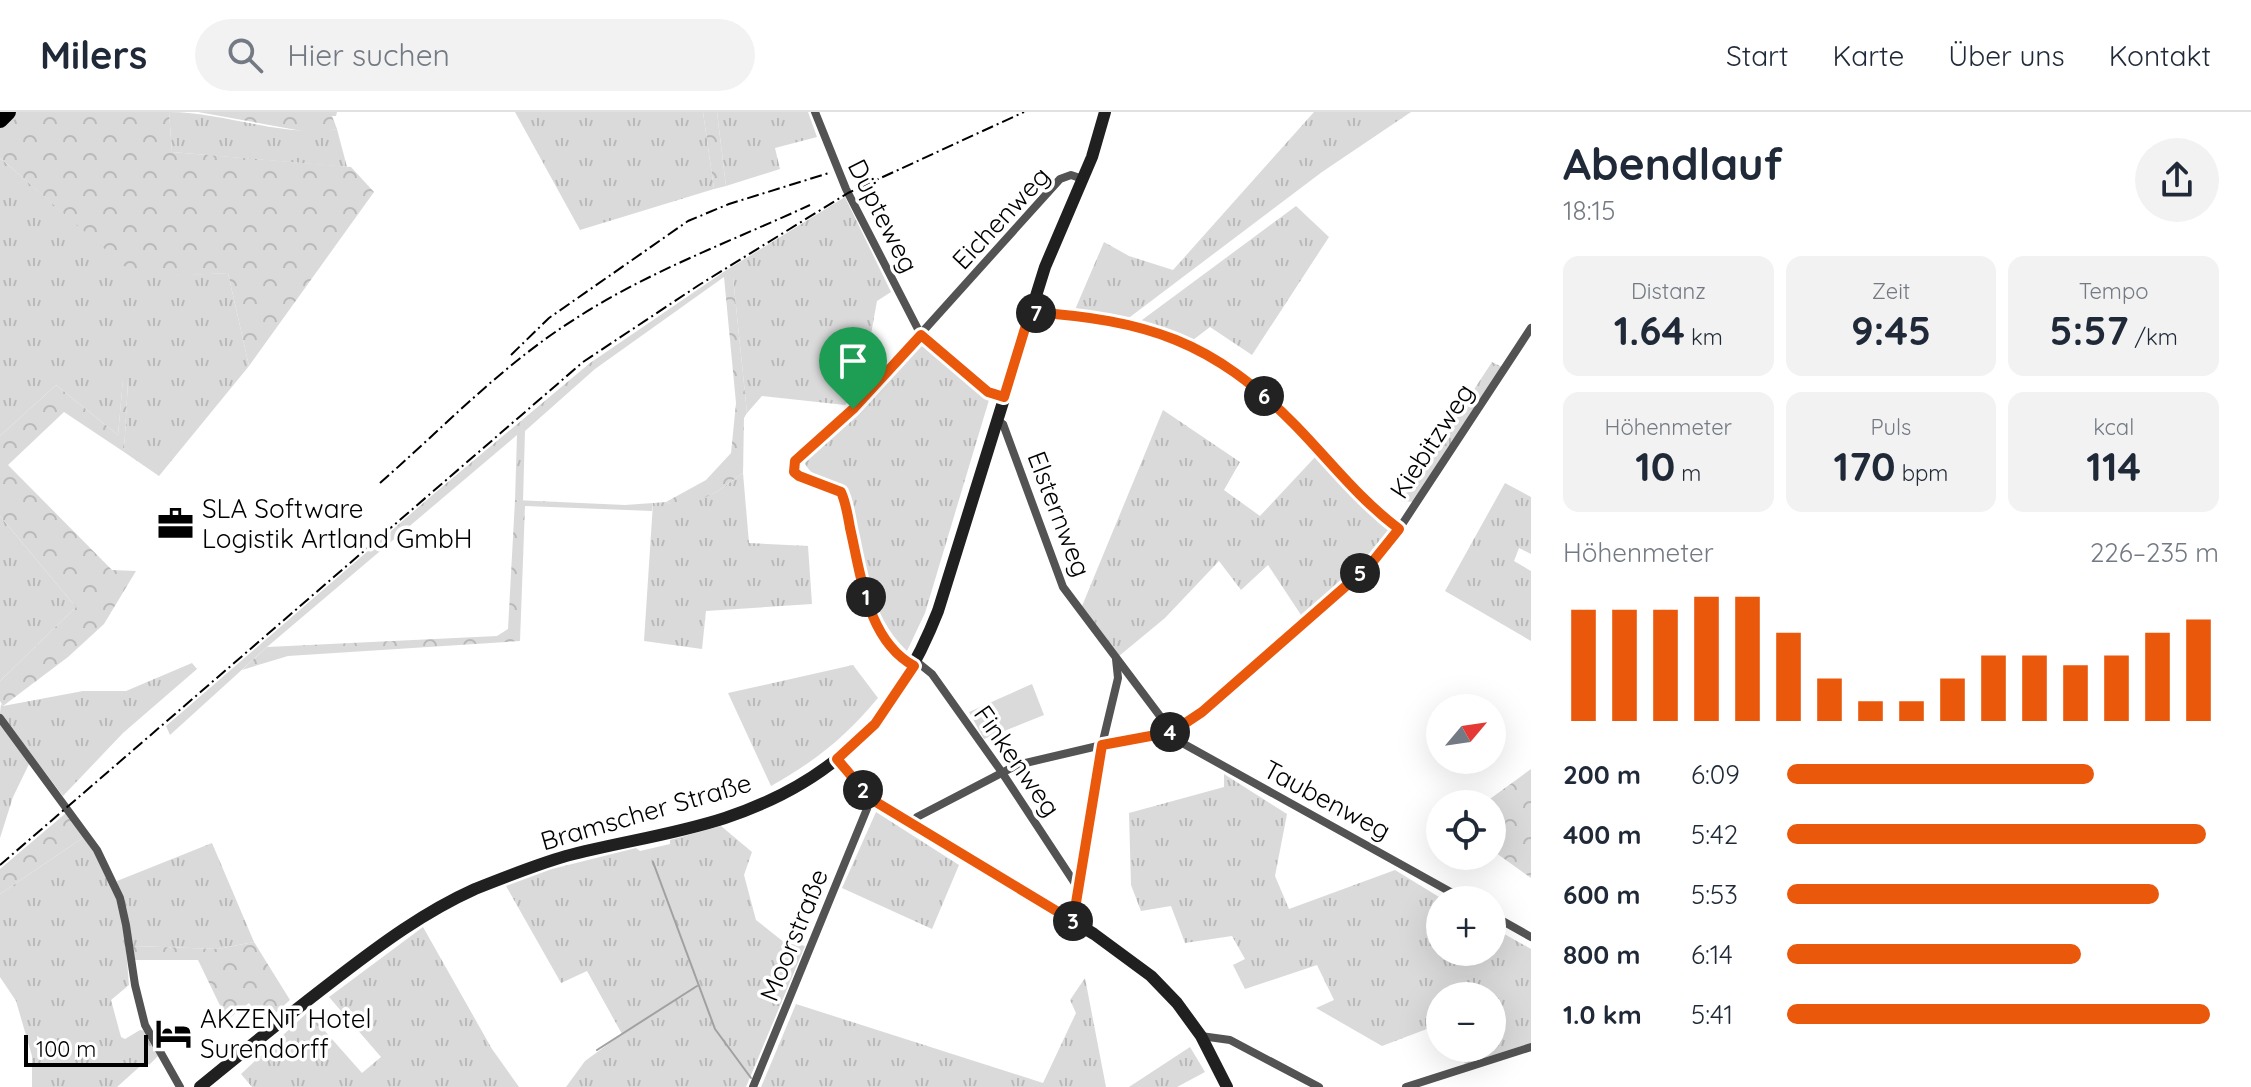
<!DOCTYPE html>
<html lang="de">
<meta charset="utf-8">
<style>
body{margin:0;font-family:Quicksand,sans-serif;background:#f2f2f3;color:#1f2937;height:100vh;display:flex;flex-direction:column;font-size:30px;white-space:nowrap}
*{box-sizing:border-box;margin:0}
p{font-size:26px;color:#747a83}
.icon{flex:none;width:44px;height:44px;fill:none;stroke:currentColor;stroke-width:2;stroke-linecap:round;stroke-linejoin:round}
.map{position:relative;flex:1;overflow:hidden}
.details{display:flex;flex-direction:column;background:#fff;width:720px}
.details>*{flex:none}
.needle{width:52px;rotate:61deg}
.tools{position:absolute;left:1426px;top:582px;display:grid;gap:16px}
.tools a{display:grid;place-items:center;width:80px;height:80px;border-radius:50%;background:#fff;box-shadow:0 8px 32px #0002;font-size:40px}
.scale{position:absolute;left:24px;bottom:20px;width:124px;box-sizing:border-box;padding-left:8px;border:4px solid #000;border-top:0;font-size:22px;line-height:28px;white-space:nowrap;color:#000;-webkit-text-stroke:6px #fff;paint-order:stroke}
.pin{position:absolute;display:grid;place-items:center;width:68px;height:68px;color:#fff;margin:-82px -34px;border-radius:50% 50% 50% 0;rotate:-45deg;box-shadow:0 0 8px #0007}
.pin .icon{rotate:45deg}
.km{position:absolute;width:40px;height:40px;margin:-20px;border-radius:50%;background:#222;color:#fff;font-size:22px;line-height:40px;text-align:center}
.round{display:grid;place-items:center;flex:none;width:84px;height:84px;border-radius:42px;background:#f2f2f3}
.head{display:flex;align-items:center;justify-content:space-between;height:136px;padding:0 32px}
h1{font-size:44px;font-weight:700;line-height:60px}
.stats{display:grid;grid-template-columns:repeat(3,1fr);gap:12px;height:136px;padding:8px 32px}
.stats div{display:grid;align-content:center;border-radius:16px;background:#f2f2f3;text-align:center}
.stats b{font-size:40px;font-weight:700}
.stats small{font-size:22px;font-weight:400}
.stats p{font-size:22px}
.chart{height:224px;padding:16px 32px}
.chart p{display:flex;justify-content:space-between}
.chart svg{width:100%;height:144px;margin-top:8px;stroke:#ea580c;stroke-width:6}
ul{padding:0 32px;list-style:none;font-size:26px}
li{display:grid;grid-template-columns:128px 96px 1fr;align-items:center;height:60px}
li i{height:20px;border-radius:10px;background:#ea580c}
header{display:flex;align-items:center;gap:48px;box-sizing:border-box;height:112px;padding:0 40px;background:#fff;border-bottom:2px solid #e0e1e3}
header strong{font-size:38px}
nav{display:flex;gap:44px;margin-inline-start:auto;font-size:28px}
.search{width:560px;height:72px;background:#f2f2f3;display:flex;align-items:center;gap:20px;box-sizing:border-box;padding:0 28px;border-radius:44px;color:#747a83;font-size:30px}
main{display:flex;flex:1;min-height:0}
.map>svg:first-child{display:block}
.grass{fill:url(#grass-tufts)}
.forest{fill:url(#forest-crowns)}
.pitch{fill:#dadada}
.lines{fill:none;stroke-linecap:round;stroke-linejoin:round}
.stream{stroke:#a1a1a1;stroke-width:2}
.highway-casing{stroke:#dbdbdb;stroke-width:20}
.street{stroke:#535353;stroke-width:8}
.secondary{stroke:#202020;stroke-width:12}
.highway{stroke:#000;stroke-width:16}
.rail{stroke:#000;stroke-width:2;stroke-dasharray:12 4 2 4;stroke-linecap:butt}
.route-casing{stroke:#fff;stroke-width:16}
.route{stroke:#ea580c;stroke-width:10}
.labels{text-anchor:middle;stroke-width:7;stroke-linejoin:round;paint-order:stroke}
.street-label{font-size:26px;fill:#000;stroke:#fff}
.poi-label{font-size:26px;fill:#000;stroke:#fff;text-anchor:start}
</style>
<header>
<strong>Milers</strong>
<div class="search"><svg class="icon" aria-label="search" viewBox="0 0 24 24"><circle cx="10" cy="10" r="6"/><path d="M15 15l6 6"/></svg>Hier suchen</div>
<nav><a>Start</a><a>Karte</a><a>Über uns</a><a>Kontakt</a></nav>
</header>
<main>
<div class="map">
<svg width="1531" height="975" viewBox="0 0 1531 975">
<defs>
<pattern id="grass-tufts" width="24" height="20" patternUnits="userSpaceOnUse" patternTransform="scale(2)"><rect width="24" height="20" fill="#dadada"/><path d="M3 7l-1-3M5 7V3M7 7l1-3M15 17l-1-3M17 17v-4M19 17l1-3" fill="none" stroke="#b9b9b9"/></pattern>
<pattern id="forest-crowns" width="20" height="18" patternUnits="userSpaceOnUse" patternTransform="scale(2)"><rect width="20" height="18" fill="#dadada"/><path d="M2 6a3 3 0 1 1 6 0M12 15a3 3 0 1 1 6 0" fill="none" stroke="#b9b9b9"/></pattern>
</defs>
<rect width="100%" height="100%" fill="#fff"/>
<g class="grass">
<path d="M169 0C225 0 282 26 337 17L347 55 172 40Z"/>
<path d="M515 0H703L714 77 580 118Z"/>
<path d="M717 0H808L817 25 775 36 780 57 726 74Z"/>
<path d="M1314 0H1411L1322 60 1126 208 1074 200 1104 130 1129 144 1173 158Z"/>
<path d="M0 46 138 165 228 161 249 254 159 364 124 340 128 269 123 268 118 323 56 273 0 324Z"/>
<path d="M845 85 891 180 877 189 867 244 877 261 845 293 762 284 747 301 733 165H724L595 257 525 319 523 389 515 388 517 323 267 535 170 623 166 614 436 380 590 251 725 159Z"/>
<path d="M1296 94 1329 125 1252 243 1210 215 1193 228 1143 210 1142 208Z"/>
<path d="M921 231 989 288 925 501 907 539C866 500 859 434 847 382 833 368 813 369 804 350L856 301Z"/>
<path d="M1492 250 1502 255 1415 390 1401 389Z"/>
<path d="M1163 298 1240 350 1224 378 1260 404 1317 343 1373 401 1396 419 1371 446 1303 506 1268 453 1241 478 1219 449 1165 506 1119 544 1082 494Z"/>
<path d="M743 361 749 431 808 434 812 492 706 499 702 537 644 529 653 391 666 390 682 396 718 379Z"/>
<path d="M1505 371 1531 385V442L1519 436 1514 449 1531 459V529L1445 479Z"/>
<path d="M0 404 76 495 0 569Z"/>
<path d="M192 551 197 557 123 621 63 684 0 601 1 592 3 594 83 579H126Z"/>
<path d="M853 553 878 586C845 625 816 649 771 674L728 581Z"/>
<path d="M0 610 30 650 13 685 0 726Z"/>
<path d="M1224 662 1287 702 1275 764 1289 797 1395 758 1444 788H1440V840H1492V815L1531 837V931L1465 952 1459 936H1492V884H1440V912L1382 934 1316 896 1334 888 1317 853 1245 877 1233 853 1245 847 1232 824 1185 831 1171 794 1141 799 1131 773 1129 701 1224 675Z"/>
<path d="M876 700 959 753 932 817 842 776Z"/>
<path d="M721 714 752 740 744 763 756 808 785 831 805 834 746 975H566L585 949 622 922 587 859 561 871 506 774 552 757 636 736 640 739 670 732V728Z"/>
<path d="M84 725C121 771 125 817 129 873L111 888 121 925 125 927 140 918 146 919 158 944 149 953 146 949 117 975H32V944L16 889 0 865V782Z"/>
<path d="M212 731 254 830 218 837 133 834 117 769Z"/>
<path d="M423 815 492 937 519 975H252L241 962 308 900 362 961 381 945 329 885Z"/>
<path d="M1085 866 1106 975H761L796 892 1043 971 1076 901 1070 888Z"/>
<path d="M1190 935 1205 960 1177 975H1129Z"/>
</g>
<g class="forest">
<path d="M13 0H169L172 40 351 55 374 80 249 254 228 161 138 166 0 46V14Z"/>
<path d="M198 0H337L336 4H332L337 17 313 21Z"/>
<path d="M703 0H717L726 74 714 77Z"/>
<path d="M724 165H733L747 301 744 306 743 361 718 379 682 397 666 390 706 368 731 341 736 291Z"/>
<path d="M123 267 128 269 124 340 64 300 8 353 112 458 136 459 104 512 68 545 3 594 0 589V569L76 495 0 404V324L56 273 118 323Z"/>
<path d="M515 388 625 393 653 391 652 399 525 394 520 529 288 544 242 558 267 535 497 524 508 517Z"/>
<path d="M1531 657V766L1492 738V692H1483Z"/>
<path d="M66 701 84 725 0 782V757Z"/>
<path d="M254 830 290 888 264 911 249 891 227 908 198 848H135L133 834 218 837Z"/>
</g>
<path class="pitch" d="M1032 572 1044 603 984 627 969 600Z"/>
<g class="lines">
<g class="stream">
<path d="M653 750 715 917 751 966"/>
<path d="M597 938 697 874"/>
</g>
<defs>
<path id="highway" d="M0 8 8 0"/>
</defs>
<use href="#highway" class="highway-casing"/>
<g class="street">
<path d="M815 0 846 77 921 223 988 280 1004 285"/>
<path d="M1030 200C1147 207 1213 229 1295 314 1331 350 1358 386 1399 417"/>
<path d="M997 309 1003 312 1063 475 1172 620 1184 632 1465 788"/>
<path d="M916 549 932 562 1001 659 1078 776"/>
<path d="M914 554C867 528 861 463 850 416 848 404 846 391 841 380L799 364 794 360 793 354 801 343 853 297 1060 67 1071 63 1083 67"/>
<path d="M0 606 97 738 120 786 126 813 135 873 145 913 180 975"/>
<path d="M911 711 917 705 1017 653 1102 633 1172 620 1202 600 1370 453 1399 417 1531 216"/>
<path d="M1492 803 1531 825"/>
<path d="M1073 809 1102 633 1118 566 1116 547"/>
<path d="M1201 924 1230 928 1319 975"/>
<path d="M753 975 871 687"/>
<path d="M1406 975 1531 935"/>
</g>
<g class="secondary">
<path d="M837 647 871 687 1094 822 1151 864 1177 891 1201 924 1227 975"/>
<path d="M200 975C245 938 291 901 338 865 381 832 424 800 475 777 505 765 535 753 566 744 619 730 673 723 725 706 836 669 896 606 938 499L1045 155 1092 45 1105 0"/>
</g>
<use href="#highway" class="highway"/>
<g class="rail">
<path d="M511 243 549 206 688 109 729 92 829 61"/>
<path d="M380 371C444 315 502 253 575 207 647 160 732 129 810 93"/>
<path d="M0 753 583 250 699 173 848 81 1024 0"/>
</g>
</g>
<g class="lines">
<defs>
<path id="route" d="M1030 200C1147 208 1212 228 1296 314 1331 350 1358 386 1399 417L1370 453 1202 600 1172 620 1102 633 1073 809 871 687 837 647 875 612 914 554C867 528 861 463 850 416 848 404 846 391 841 380L799 364 794 360 795 349 853 297 921 223 988 280 1004 285Z"/>
</defs>
<use href="#route" class="route-casing"/>
<use href="#route" class="route"/>
</g>
<defs>
<symbol id="office-bare" viewBox="-9 -9 18 18"><path d="M-6-3h4V-5.5h4V-3h4V5H-6ZM-1-4.5V-3h2v-1.5ZM-6 0V1H6V0Z" fill="#000" stroke="#fff" stroke-width="2.5" paint-order="stroke"/></symbol>
<symbol id="hotel-bare" viewBox="-9 -9 18 18"><path d="M-6-4.5h1.5V1H6V5H4.5V3h-9V5H-6ZM-4 0a1.8 1.8 0 1 1 3.6 0ZM.5 0V-2.5h3Q6-2.5 6 0Z" fill="#000" stroke="#fff" stroke-width="2.5" paint-order="stroke"/></symbol>
</defs>
<g fill-rule="evenodd">
<use href="#office-bare" x="150" y="386" width="51" height="51"/>
<use href="#hotel-bare" x="148" y="896" width="51" height="51"/>
</g>
<g class="labels">
<g class="street-label">
<text transform="translate(883 104) rotate(63)" y="9">Düpteweg</text>
<text transform="translate(1001 106) rotate(-47)" y="9">Eichenweg</text>
<text transform="translate(1432 329) rotate(-57)" y="9">Kiebitzweg</text>
<text transform="translate(1059 402) rotate(69)" y="9">Elsternweg</text>
<text transform="translate(1017 649) rotate(55)" y="9">Finkenweg</text>
<text transform="translate(1327 688) rotate(28)" y="9">Taubenweg</text>
<text transform="translate(646 700) rotate(-16)" y="9">Bramscher Straße</text>
<text transform="translate(794 823) rotate(-68)" y="9">Moorstraße</text>
</g>
<g class="poi-label">
<text x="202" y="406">SLA Software<tspan x="202" dy="30">Logistik Artland GmbH</tspan></text>
<text x="200" y="916">AKZENT Hotel<tspan x="200" dy="30">Surendorff</tspan></text>
</g>
</g>
</svg>
<div class="tools">
<a><svg class="needle" viewBox="-14 -14 28 28"><path d="M0-13l5 13h-10z" fill="#e53935"/><path d="M0 13l5-13h-10z" fill="#747a83"/></svg></a>
<a><svg class="icon" aria-label="locate" viewBox="0 0 24 24"><circle cx="12" cy="12" r="6"/><path d="M12 2v4M12 18v4M2 12h4M18 12h4"/></svg></a>
<a>+</a>
<a>−</a>
</div>
<div class="scale">100 m</div>
<div class="pin" style="left:853px;top:297px;background:#1e9e55"><svg class="icon" aria-label="arrive" viewBox="0 0 24 24"><path d="M6 21V4h12l-3 4 3 4H6"/></svg></div>
<b class="km" style="left:866px;top:485px">1</b>
<b class="km" style="left:863px;top:678px">2</b>
<b class="km" style="left:1073px;top:809px">3</b>
<b class="km" style="left:1170px;top:620px">4</b>
<b class="km" style="left:1360px;top:461px">5</b>
<b class="km" style="left:1264px;top:284px">6</b>
<b class="km" style="left:1036px;top:201px">7</b>
</div>
<section class="details">
<div class="head"><div><h1>Abendlauf</h1><p>18:15</p></div><a class="round"><svg class="icon" aria-label="share" viewBox="0 0 24 24"><path d="M12 15V3M7 8l5-5 5 5M5 13v7h14v-7"/></svg></a></div>
<div class="stats">
<div><p>Distanz</p><b>1.64<small> km</small></b></div>
<div><p>Zeit</p><b>9:45</b></div>
<div><p>Tempo</p><b>5:57<small> /km</small></b></div>
</div>
<div class="stats">
<div><p>Höhenmeter</p><b>10<small> m</small></b></div>
<div><p>Puls</p><b>170<small> bpm</small></b></div>
<div><p>kcal</p><b>114</b></div>
</div>
<div class="chart"><p><span>Höhenmeter</span>226–235 m</p>
<svg viewBox="0 0 160 44" preserveAspectRatio="none"><path d="M5 44V10M15 44V10M25 44V10M35 44V6M45 44V6M55 44V17M65 44V31M75 44V38M85 44V38M95 44V31M105 44V24M115 44V24M125 44V27M135 44V24M145 44V17M155 44V13"/></svg>
</div>
<ul>
<li><b>200 m</b>6:09<i style="width:71%"></i></li>
<li><b>400 m</b>5:42<i style="width:97%"></i></li>
<li><b>600 m</b>5:53<i style="width:86%"></i></li>
<li><b>800 m</b>6:14<i style="width:68%"></i></li>
<li><b>1.0 km</b>5:41<i style="width:98%"></i></li>
</ul>
</section>
</main>
